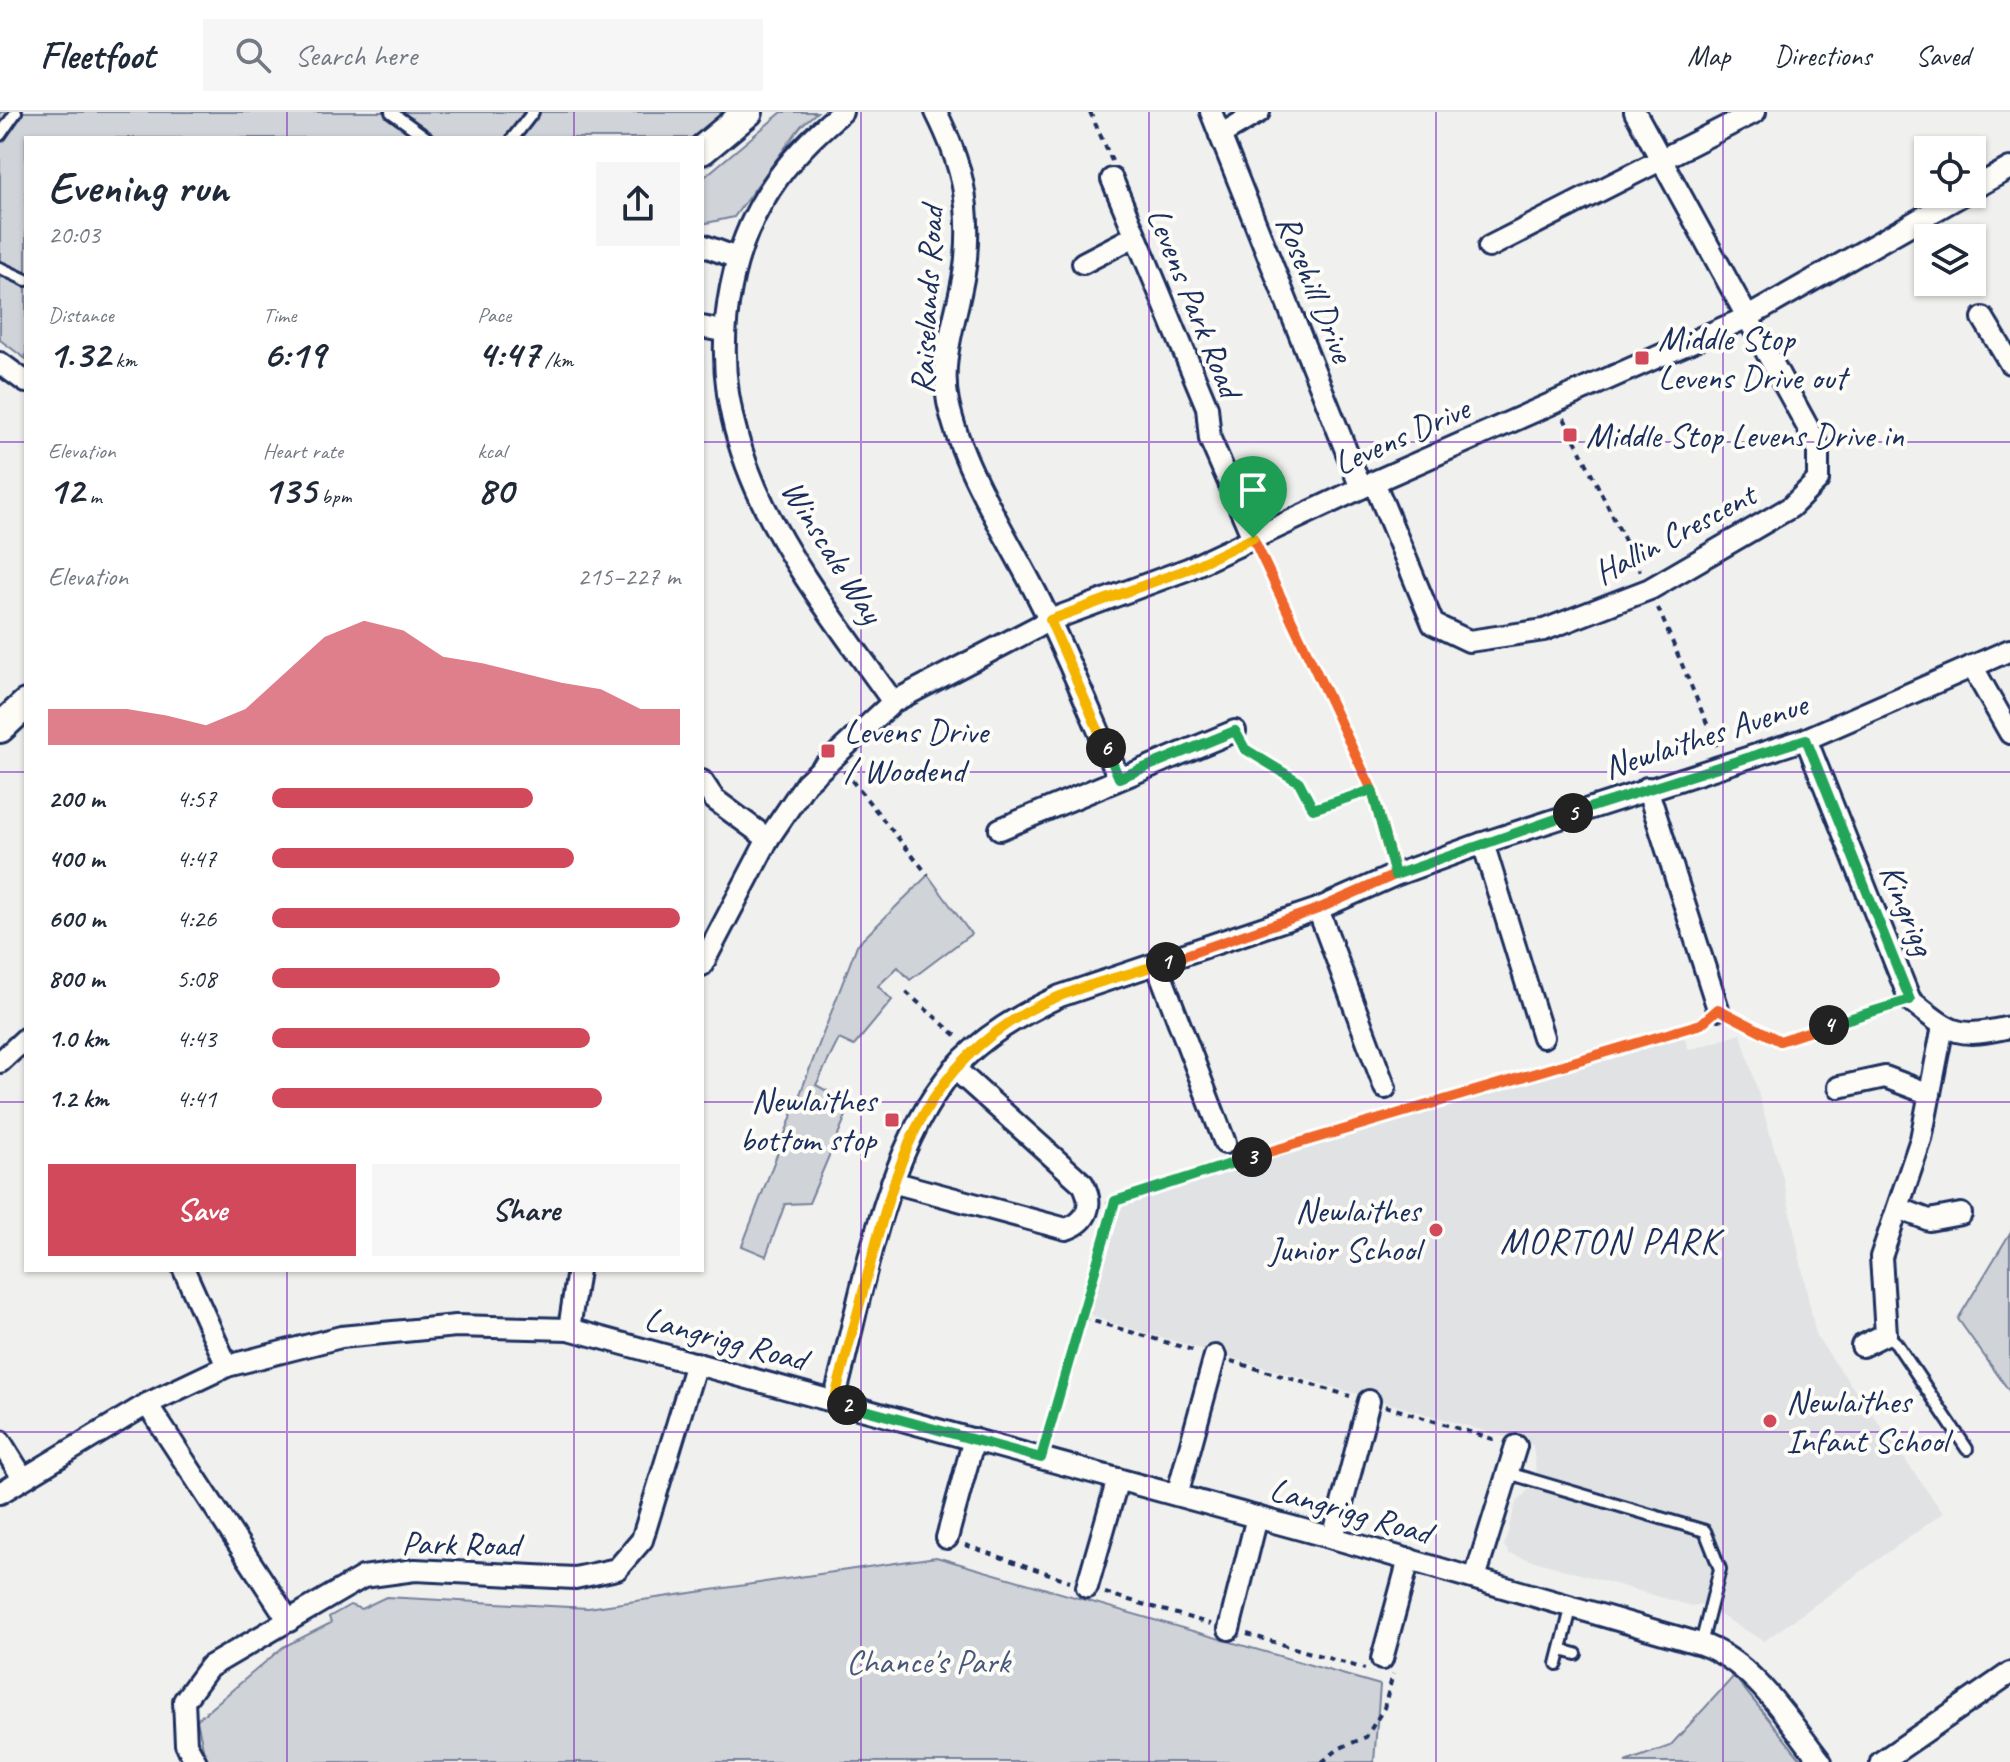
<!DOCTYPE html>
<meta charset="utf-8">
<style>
body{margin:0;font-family:Caveat,sans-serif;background:#f6f6f7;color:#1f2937;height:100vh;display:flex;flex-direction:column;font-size:30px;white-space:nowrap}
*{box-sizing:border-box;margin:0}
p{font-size:26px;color:#747a83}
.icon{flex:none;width:44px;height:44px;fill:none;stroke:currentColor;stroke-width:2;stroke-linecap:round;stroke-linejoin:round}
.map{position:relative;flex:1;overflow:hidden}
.side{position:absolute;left:24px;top:24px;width:680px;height:1136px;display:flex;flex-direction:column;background:#fff;border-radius:0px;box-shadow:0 2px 6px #0004}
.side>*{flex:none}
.fabs{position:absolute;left:1914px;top:24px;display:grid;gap:16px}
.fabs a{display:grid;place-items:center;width:72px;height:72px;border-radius:0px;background:#fff;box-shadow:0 2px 6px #0004;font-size:40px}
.pin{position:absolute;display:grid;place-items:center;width:68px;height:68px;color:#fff;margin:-82px -34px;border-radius:50% 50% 50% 0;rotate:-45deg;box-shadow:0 0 8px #0007}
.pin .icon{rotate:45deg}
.km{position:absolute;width:40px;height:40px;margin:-20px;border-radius:50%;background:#222;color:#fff;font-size:22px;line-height:40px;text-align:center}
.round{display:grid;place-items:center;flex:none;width:84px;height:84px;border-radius:0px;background:#f6f6f7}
.headline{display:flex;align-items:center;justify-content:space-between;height:136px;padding:0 24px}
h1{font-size:44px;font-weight:600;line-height:60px}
.metrics{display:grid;grid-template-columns:repeat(3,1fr);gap:12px;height:136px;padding:8px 24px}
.metrics div{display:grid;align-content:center}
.metrics b{font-size:40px;font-weight:600}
.metrics small{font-size:22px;font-weight:400}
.metrics p{font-size:22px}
.chart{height:224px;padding:16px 24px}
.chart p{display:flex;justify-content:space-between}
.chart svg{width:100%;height:144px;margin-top:8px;fill:#d1495b;opacity:.7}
.action{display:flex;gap:16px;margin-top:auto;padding:16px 24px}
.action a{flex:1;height:92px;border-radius:0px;background:#d1495b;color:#fff;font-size:32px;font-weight:600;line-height:92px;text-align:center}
.action a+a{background:#f6f6f7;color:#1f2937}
ul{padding:0 24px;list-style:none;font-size:26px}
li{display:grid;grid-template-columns:128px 96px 1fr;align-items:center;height:60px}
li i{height:20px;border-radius:10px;background:#d1495b}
header{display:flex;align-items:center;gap:48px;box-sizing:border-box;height:112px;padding:0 40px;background:#fff;border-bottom:2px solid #e0e1e3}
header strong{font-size:38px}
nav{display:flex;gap:44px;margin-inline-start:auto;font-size:28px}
.search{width:560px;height:72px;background:#f6f6f7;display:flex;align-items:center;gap:20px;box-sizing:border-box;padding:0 28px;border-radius:0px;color:#747a83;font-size:30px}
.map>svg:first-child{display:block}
.built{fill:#e0e2e3}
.green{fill:#d0d3d8;stroke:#76819b;stroke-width:2}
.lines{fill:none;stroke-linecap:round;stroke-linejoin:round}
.lane-casing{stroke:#1b2f5e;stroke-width:16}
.street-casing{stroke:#1b2f5e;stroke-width:26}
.secondary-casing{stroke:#1b2f5e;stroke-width:34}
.path{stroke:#1b2f5e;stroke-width:4;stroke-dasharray:6 6;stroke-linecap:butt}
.lane{stroke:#fdfcf7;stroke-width:10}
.street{stroke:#fdfcf7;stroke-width:20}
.secondary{stroke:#fdfcf7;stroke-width:28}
.split-1-casing{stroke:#fff;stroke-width:16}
.split-2-casing{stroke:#fff;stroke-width:16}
.split-3-casing{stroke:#fff;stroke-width:16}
.split-4-casing{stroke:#fff;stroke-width:16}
.split-5-casing{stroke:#fff;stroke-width:16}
.split-6-casing{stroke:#fff;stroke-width:16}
.split-7-casing{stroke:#fff;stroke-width:16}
.split-1{stroke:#f0652b;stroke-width:10}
.split-2{stroke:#f5b400;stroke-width:10}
.split-3{stroke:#22a559;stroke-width:10}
.split-4{stroke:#f0652b;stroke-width:10}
.split-5{stroke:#22a559;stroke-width:10}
.split-6{stroke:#22a559;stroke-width:10}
.split-7{stroke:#f5b400;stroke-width:10}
.grid{fill:none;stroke:#7b2cbf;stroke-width:2;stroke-opacity:0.55}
.poi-dot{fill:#d1495b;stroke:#fdfcf7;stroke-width:3}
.labels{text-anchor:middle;stroke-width:8;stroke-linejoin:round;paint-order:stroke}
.street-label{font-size:34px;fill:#1b2f5e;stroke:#fdfcf7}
.poi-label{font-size:34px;fill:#1b2f5e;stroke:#fdfcf7;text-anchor:start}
.park-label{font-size:34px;fill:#48587c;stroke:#fdfcf7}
.neighbourhood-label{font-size:36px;letter-spacing:2px;fill:#1b2f5e;stroke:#fdfcf7}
</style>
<header>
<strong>Fleetfoot</strong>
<div class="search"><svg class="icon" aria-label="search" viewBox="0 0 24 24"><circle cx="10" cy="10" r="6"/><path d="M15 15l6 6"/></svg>Search here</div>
<nav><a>Map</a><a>Directions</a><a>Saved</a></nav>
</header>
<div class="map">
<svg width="2010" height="1650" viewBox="0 0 2010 1650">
<rect width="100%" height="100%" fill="#f0f0ee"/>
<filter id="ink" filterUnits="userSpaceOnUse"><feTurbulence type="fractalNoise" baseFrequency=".0125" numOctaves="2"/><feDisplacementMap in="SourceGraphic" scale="16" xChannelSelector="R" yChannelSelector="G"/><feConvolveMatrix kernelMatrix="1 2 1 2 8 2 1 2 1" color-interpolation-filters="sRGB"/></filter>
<g filter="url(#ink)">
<path class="built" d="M1682 920 1689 938 1741 922 1784 1070 1816 1224 1943 1401 1764 1529 1701 1492 1692 1494 1510 1442 1504 1434 1516 1391 1532 1374 1536 1360 1533 1333 1112 1211 1092 1203 1090 1198 1121 1094 1128 1088Z"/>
<g class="green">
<path d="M0 0H748L702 26H26V247L0 228Z"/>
<path d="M782 0H817L801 14 734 105 702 112V67Z"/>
<path d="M928 763 971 822 910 868 898 855 878 874 892 888 854 934 839 927 816 973 851 992 809 1091 785 1092 766 1144 742 1134 857 833Z"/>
<path d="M2010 1121V1280L1958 1207Z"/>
<path d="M936 1445 1380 1573 1374 1650H206L197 1608 283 1535 331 1511 329 1505 350 1493 361 1497 386 1485 588 1496Z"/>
<path d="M1734 1564 1803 1650H1625L1670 1634Z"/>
</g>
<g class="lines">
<defs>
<g id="lane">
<path d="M391 0 427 26"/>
<path d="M0 23 16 0"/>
<path d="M513 26 533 0"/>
<path d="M0 156 26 168"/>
<path d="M1886 1222 1896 1231 1967 1337"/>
<path d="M1508 1361 1705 1419 1720 1457 1701 1532"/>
<path d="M1561 1538 1576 1542"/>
<path d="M1557 1552 1572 1493"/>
</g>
<g id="street">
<path d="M842 0C784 47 745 101 731 175 698 342 803 463 893 590"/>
<path d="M936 0C961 50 971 89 966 146 962 193 938 242 948 290 961 354 1007 424 1037 483 1067 542 1092 605 1119 666"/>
<path d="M1211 0 1361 376"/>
<path d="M1220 23 1259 0"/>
<path d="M1112 67 1207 295 1210 327 1253 426"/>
<path d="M1972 77 2010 56"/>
<path d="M702 133 737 146"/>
<path d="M1489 135 1755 0"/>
<path d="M1083 151 1135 124"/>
<path d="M1983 206 2010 251"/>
<path d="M702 215 722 219"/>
<path d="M0 251 26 270"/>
<path d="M1374 370 1433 512 1469 529 1544 518 1650 477 1791 395 1818 368V334L1635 0"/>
<path d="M1972 554 2010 621"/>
<path d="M1806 627 1910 888C1953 922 1956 927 2010 915"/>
<path d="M702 669 714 687 768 727"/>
<path d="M1647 676 1718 897"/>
<path d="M1000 717 1235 619"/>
<path d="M1483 731 1543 925"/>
<path d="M1318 797 1385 976"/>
<path d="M702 853 768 727 806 671 893 590 1050 508 1188 457 1374 370 1748 205 1964 82"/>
<path d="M1157 853 1225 1031"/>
<path d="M0 950 26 926"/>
<path d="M1839 975 1885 965 1930 982"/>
<path d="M892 1070 1066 1117C1088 1110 1094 1092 1083 1072L954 956"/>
<path d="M1898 1096 1929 1108 1961 1102"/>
<path d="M184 1158 227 1254"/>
<path d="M569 1217 578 1158"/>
<path d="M1862 1234 1886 1222 1881 1145 1921 1027 1943 914"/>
<path d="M834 1289C862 1184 883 1040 954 957 982 924 1022 902 1060 884L1318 797 1395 763 1483 731 1806 627 2010 538"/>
<path d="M147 1292 289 1509"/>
<path d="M0 1329 23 1366"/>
<path d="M0 1381 147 1292 227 1254 341 1225 456 1214 569 1217 1333 1426 1701 1532C1753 1550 1788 1608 1821 1650"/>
<path d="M1177 1383 1215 1244"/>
<path d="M947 1426 974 1327"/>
<path d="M1333 1426 1369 1289"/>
<path d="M1475 1466 1516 1334"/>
<path d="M1087 1475 1118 1367"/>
<path d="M1229 1517 1257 1405"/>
<path d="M1382 1547 1409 1447"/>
<path d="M196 1650 186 1632 184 1589 209 1555 363 1465 415 1458 575 1466 617 1457 642 1428 696 1251"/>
<path d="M1881 1650 2010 1561"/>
</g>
<g id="secondary">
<path d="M702 38 748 0"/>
<path d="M0 616 26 592"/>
</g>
</defs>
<use href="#lane" class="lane-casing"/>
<use href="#street" class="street-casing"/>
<use href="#secondary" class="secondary-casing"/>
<g class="path">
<path d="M1090 0 1112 49"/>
<path d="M1564 306 1640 459"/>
<path d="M1261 443 1372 678 1389 743"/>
<path d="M1658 496 1717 635"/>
<path d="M1244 635 1299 670 1313 697 1372 678"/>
<path d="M844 659 928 763"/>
<path d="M906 880 959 926"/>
<path d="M1733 905 1780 929 1893 893"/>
<path d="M1107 1092 1706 909"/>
<path d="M1083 1206 1196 1239"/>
<path d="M1231 1249 1350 1284"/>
<path d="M1385 1294 1499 1329"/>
<path d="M1046 1328 1115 1091"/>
<path d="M965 1433 1070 1469"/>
<path d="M1105 1481 1211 1512"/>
<path d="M1247 1522 1365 1557"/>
<path d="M1322 1650 1340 1636 1366 1625 1384 1596 1393 1562"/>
</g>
<use href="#lane" class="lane"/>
<use href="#street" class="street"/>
<use href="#secondary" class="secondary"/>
</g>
</g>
<g class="lines" filter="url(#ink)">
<defs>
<path id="split-1" d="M1166 850 1318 797 1395 763 1372 678 1253 426"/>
<path id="split-2" d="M847 1293 834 1289C847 1240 860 1191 873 1142 901 1037 928 956 1028 899 1071 875 1120 866 1166 850"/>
<path id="split-3" d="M847 1293 1041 1346 1115 1089 1252 1045"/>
<path id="split-4" d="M1252 1045 1701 912 1718 897 1780 929 1829 913"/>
<path id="split-5" d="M1573 701 1806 627 1910 888 1829 913"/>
<path id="split-6" d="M1106 636 1119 666 1235 619 1245 637 1299 670 1313 697 1372 678 1395 763 1573 701"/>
<path id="split-7" d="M1106 636 1050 508 1188 457 1253 426"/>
</defs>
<use href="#split-1" class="split-1-casing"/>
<use href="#split-2" class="split-2-casing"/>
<use href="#split-3" class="split-3-casing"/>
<use href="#split-4" class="split-4-casing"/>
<use href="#split-5" class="split-5-casing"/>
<use href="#split-6" class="split-6-casing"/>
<use href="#split-7" class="split-7-casing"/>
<use href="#split-1" class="split-1"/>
<use href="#split-2" class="split-2"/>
<use href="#split-3" class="split-3"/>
<use href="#split-4" class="split-4"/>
<use href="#split-5" class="split-5"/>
<use href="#split-6" class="split-6"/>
<use href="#split-7" class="split-7"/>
</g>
<path class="grid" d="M287 0V26M574 0V26M861 0V1650M1149 0V1650M1436 0V1650M1723 0V1650M0 330H26M702 330H2010M0 660H26M702 660H2010M0 990H26M702 990H2010M287 1158V1650M574 1158V1650M0 1320H2010"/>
<g class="poi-dot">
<rect x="1634" y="238" width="16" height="16" rx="4"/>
<rect x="1562" y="315" width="16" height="16" rx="4"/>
<rect x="820" y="631" width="16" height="16" rx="4"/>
<rect x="884" y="1000" width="16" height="16" rx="4"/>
<circle cx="1436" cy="1118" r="8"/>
<circle cx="1770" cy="1309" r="8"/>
</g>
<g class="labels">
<g class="street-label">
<text transform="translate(1316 176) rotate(68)" y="12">Rosehill Drive</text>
<text transform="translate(926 188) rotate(-87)" y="12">Raiselands Road</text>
<text transform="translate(1195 190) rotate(68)" y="12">Levens Park Road</text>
<text transform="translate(1401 323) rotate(-24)" y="12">Levens Drive</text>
<text transform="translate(1674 421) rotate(-28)" y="12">Hallin Crescent</text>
<text transform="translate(833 439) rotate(58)" y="12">Winscale Way</text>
<text transform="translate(1705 623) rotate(-18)" y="12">Newlaithes Avenue</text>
<text transform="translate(1908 797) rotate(68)" y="12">Kingrigg</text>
<text transform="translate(726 1226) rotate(15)" y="12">Langrigg Road</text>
<text transform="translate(1351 1398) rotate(16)" y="12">Langrigg Road</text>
<text transform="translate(461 1431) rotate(1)" y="12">Park Road</text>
</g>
<g class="poi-label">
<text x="1658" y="238">Middle Stop<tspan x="1658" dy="39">Levens Drive out</tspan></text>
<text x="1586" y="335">Middle Stop Levens Drive in</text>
<text x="844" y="631">Levens Drive<tspan x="844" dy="39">/ Woodend</tspan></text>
<text x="876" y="1000" text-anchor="end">Newlaithes<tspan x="876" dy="39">bottom stop</tspan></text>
<text x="1420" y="1110" text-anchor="end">Newlaithes<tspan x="1420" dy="39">Junior School</tspan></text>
<text x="1786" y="1301">Newlaithes<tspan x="1786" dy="39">Infant School</tspan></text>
</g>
<g class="park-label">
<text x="928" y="1561">Chance's Park</text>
</g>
<g class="neighbourhood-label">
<text x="1610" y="1141">MORTON PARK</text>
</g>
</g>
</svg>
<div class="fabs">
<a><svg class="icon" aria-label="locate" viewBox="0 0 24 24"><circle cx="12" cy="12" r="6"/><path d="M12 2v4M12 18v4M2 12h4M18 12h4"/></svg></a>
<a><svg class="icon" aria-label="layers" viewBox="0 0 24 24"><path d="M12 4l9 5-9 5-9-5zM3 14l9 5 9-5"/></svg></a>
</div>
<div class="pin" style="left:1253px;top:426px;background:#1e9e55"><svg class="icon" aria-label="arrive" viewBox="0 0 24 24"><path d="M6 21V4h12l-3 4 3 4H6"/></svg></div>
<b class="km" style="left:1166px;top:850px">1</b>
<b class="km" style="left:847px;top:1293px">2</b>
<b class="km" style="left:1252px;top:1045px">3</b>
<b class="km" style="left:1829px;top:913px">4</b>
<b class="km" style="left:1573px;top:701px">5</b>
<b class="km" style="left:1106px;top:636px">6</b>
<section class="side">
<div class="headline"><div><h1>Evening run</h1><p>20:03</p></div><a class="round"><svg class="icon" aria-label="share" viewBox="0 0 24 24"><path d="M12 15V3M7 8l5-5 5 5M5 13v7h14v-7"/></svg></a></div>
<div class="metrics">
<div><p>Distance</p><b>1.32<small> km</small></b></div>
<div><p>Time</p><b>6:19</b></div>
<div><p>Pace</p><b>4:47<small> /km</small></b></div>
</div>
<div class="metrics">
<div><p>Elevation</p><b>12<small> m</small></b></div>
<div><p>Heart rate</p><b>135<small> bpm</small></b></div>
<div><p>kcal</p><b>80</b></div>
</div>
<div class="chart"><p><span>Elevation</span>215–227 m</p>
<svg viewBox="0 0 160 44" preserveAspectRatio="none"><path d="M0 44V33L10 33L20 33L30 35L40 38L50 33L60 22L70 11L80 6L90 9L100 17L110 19L120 22L130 25L140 27L150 33L160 33V44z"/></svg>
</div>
<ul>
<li><b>200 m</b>4:57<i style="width:64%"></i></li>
<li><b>400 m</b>4:47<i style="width:74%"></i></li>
<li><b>600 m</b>4:26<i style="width:100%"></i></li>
<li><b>800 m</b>5:08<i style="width:56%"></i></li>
<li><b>1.0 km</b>4:43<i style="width:78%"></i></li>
<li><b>1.2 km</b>4:41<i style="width:81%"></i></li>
</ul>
<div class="action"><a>Save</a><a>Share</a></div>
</section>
</div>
